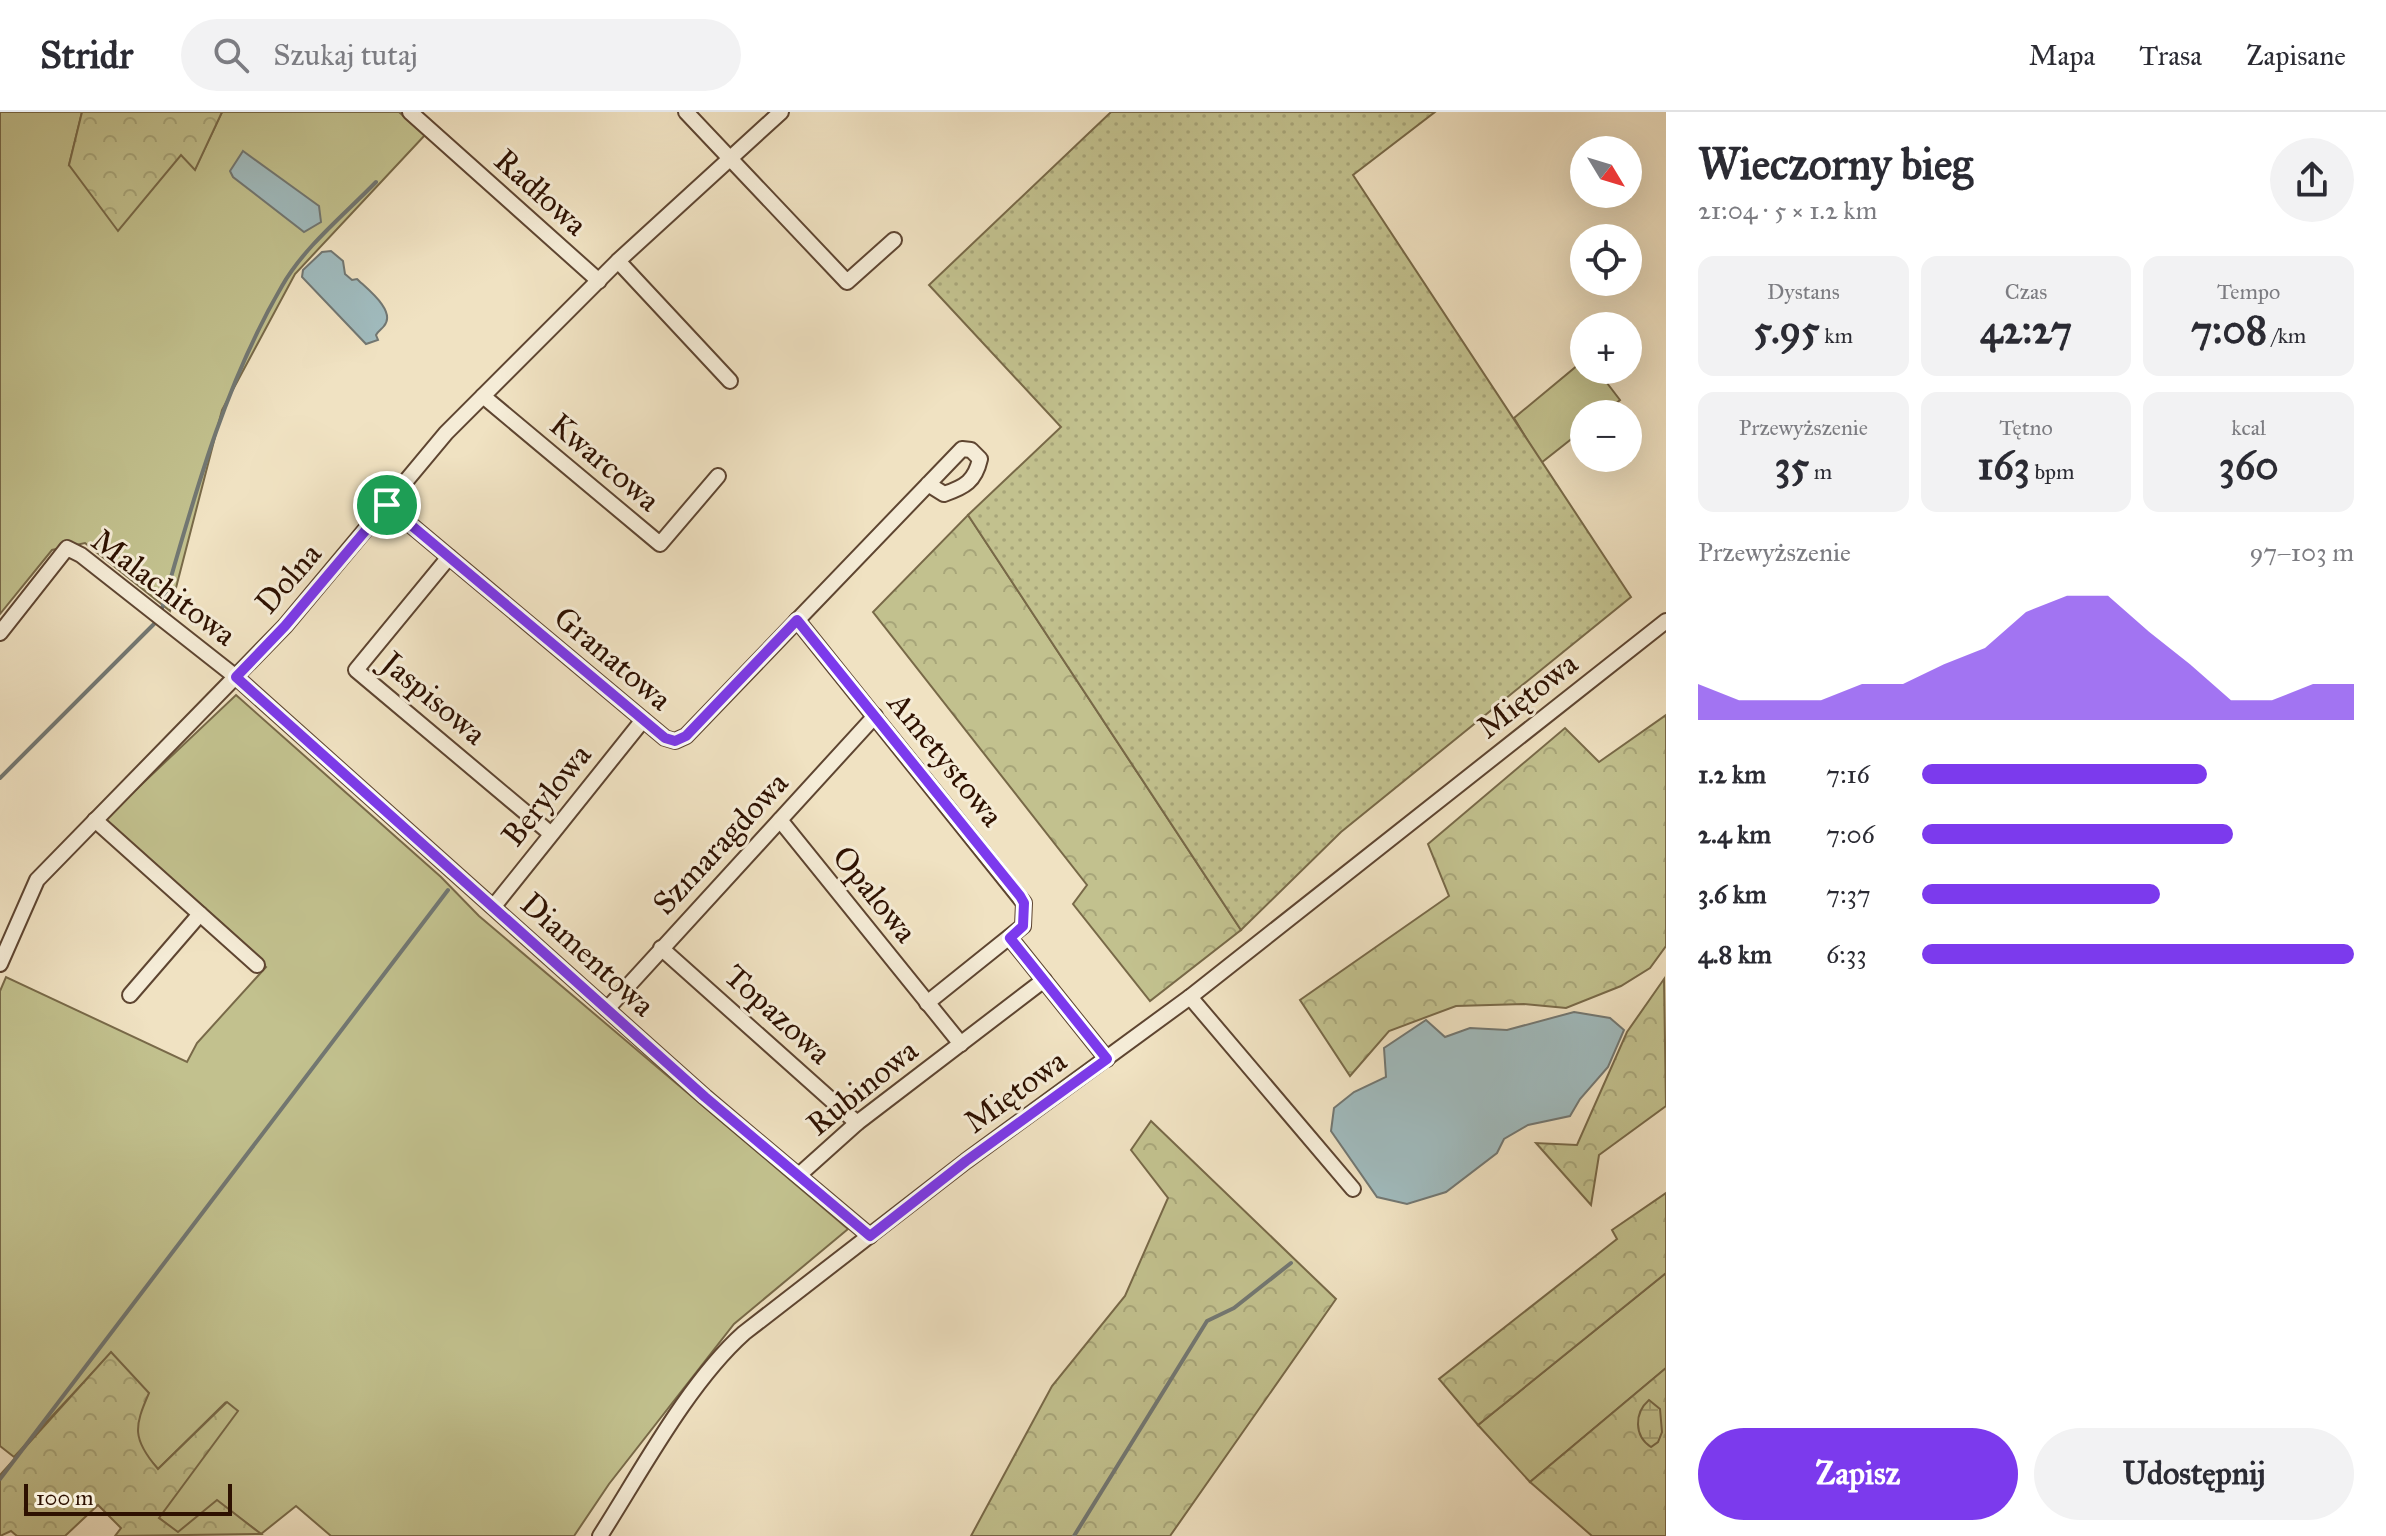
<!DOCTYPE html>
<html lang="pl">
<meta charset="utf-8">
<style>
body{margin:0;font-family:"IM FELL Great Primer",serif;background:#f2f2f3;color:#2b2b33;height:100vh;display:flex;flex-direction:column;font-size:30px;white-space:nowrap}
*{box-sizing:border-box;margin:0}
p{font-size:26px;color:#7c7c81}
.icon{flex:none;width:44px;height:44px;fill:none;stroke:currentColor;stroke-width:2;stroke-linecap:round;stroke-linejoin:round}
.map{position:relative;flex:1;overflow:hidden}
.details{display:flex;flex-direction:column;background:#fff;width:720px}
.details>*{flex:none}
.needle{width:52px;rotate:128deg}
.buttons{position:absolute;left:1570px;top:24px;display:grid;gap:16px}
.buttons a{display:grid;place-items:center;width:72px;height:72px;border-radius:50%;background:#fff;box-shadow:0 8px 32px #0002;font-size:40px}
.scale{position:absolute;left:24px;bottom:20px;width:208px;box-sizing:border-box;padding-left:8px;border:4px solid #2e1101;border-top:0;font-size:22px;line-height:28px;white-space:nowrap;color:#2e1101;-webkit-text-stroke:6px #f5ecd7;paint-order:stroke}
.pin{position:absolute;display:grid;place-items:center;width:68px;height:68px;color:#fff;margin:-34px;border:4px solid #fff;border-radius:50%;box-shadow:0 2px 8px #0007}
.round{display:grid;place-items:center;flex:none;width:84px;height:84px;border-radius:42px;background:#f2f2f3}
.headline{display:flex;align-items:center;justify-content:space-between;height:136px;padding:0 32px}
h1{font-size:44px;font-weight:700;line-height:60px}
.figures{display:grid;grid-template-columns:repeat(3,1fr);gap:12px;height:136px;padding:8px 32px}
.figures div{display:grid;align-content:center;border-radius:16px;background:#f2f2f3;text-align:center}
.figures b{font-size:40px;font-weight:700}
.figures small{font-size:22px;font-weight:400}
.figures p{font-size:22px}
.chart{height:224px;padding:16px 32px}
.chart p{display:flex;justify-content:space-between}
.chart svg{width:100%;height:144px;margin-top:8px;fill:#7c3aed;opacity:.7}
.cta{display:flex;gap:16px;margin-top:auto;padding:16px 32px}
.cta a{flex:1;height:92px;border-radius:48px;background:#7c3aed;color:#fff;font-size:32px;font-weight:700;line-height:92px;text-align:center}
.cta a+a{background:#f2f2f3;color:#2b2b33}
ul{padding:0 32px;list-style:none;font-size:26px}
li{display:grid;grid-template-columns:128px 96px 1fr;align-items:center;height:60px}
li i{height:20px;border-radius:10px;background:#7c3aed}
header{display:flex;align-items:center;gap:48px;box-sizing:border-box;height:112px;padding:0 40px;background:#fff;border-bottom:2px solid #e1e1e2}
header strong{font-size:38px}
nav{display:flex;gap:44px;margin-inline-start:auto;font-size:28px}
.search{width:560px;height:72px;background:#f2f2f3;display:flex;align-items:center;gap:20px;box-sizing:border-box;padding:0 28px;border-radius:44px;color:#7c7c81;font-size:30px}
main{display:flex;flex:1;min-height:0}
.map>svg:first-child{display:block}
.grass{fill:#c2c18e;stroke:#786948;stroke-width:2}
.forest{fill:url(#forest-crowns);stroke:#786948;stroke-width:2}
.wetland{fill:url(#wetland-marsh);stroke:#786948;stroke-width:2}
.garden{fill:url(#garden-dots);stroke:#786948;stroke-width:2}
.water{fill:#a0bbbe;stroke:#727772;stroke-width:2}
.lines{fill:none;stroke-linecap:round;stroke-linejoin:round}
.stream{stroke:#727772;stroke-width:4}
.minor-casing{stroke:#5e4531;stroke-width:18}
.minor{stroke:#f5ecd7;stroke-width:14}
.route-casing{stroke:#fff;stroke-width:16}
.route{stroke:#7c3aed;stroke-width:10}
.labels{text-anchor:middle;stroke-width:6;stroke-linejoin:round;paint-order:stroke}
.street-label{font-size:32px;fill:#2e1101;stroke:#f5ecd7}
</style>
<header>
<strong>Stridr</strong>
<div class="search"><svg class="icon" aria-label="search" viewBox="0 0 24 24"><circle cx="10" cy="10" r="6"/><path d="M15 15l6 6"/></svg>Szukaj tutaj</div>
<nav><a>Mapa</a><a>Trasa</a><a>Zapisane</a></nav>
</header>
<main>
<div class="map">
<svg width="1666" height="1424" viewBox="0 0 1666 1424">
<defs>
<pattern id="forest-crowns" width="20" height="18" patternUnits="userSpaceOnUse" patternTransform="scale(2)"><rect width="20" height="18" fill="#c2c18e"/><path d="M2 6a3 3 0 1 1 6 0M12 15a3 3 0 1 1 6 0" fill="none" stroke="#a7a579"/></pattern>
<pattern id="wetland-marsh" width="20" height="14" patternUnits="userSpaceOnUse" patternTransform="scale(2)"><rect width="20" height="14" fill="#c2c18e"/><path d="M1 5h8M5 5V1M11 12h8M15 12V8" fill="none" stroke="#a7a579"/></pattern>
<pattern id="garden-dots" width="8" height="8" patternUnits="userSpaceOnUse" patternTransform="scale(2)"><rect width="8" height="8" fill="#c2c18e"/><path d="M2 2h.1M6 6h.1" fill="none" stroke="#a7a579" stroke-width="1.8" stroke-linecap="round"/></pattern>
</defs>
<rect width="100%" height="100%" fill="#f0e2c2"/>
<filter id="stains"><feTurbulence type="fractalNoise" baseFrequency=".0025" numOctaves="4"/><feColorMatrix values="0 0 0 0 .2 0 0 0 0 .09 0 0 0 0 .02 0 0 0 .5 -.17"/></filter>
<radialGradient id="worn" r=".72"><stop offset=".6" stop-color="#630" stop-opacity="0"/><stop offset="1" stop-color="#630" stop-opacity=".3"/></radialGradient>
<g class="grass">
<path d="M0 0H82L69 53 182 42 195 57 222 0H399L425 23 295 162 222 298 170 499 85 431 52 438 0 502Z"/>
<path d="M1584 248V258H1597L1620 288 1603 302H1584V317L1541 351 1514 306Z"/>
<path d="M236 583 441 765 479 804 848 1117 734 1212 609 1372 574 1424H331L296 1394 261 1422 217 1389 178 1421 159 1406 226 1290 158 1357 143 1340 111 1241 14 1345 0 1334V879L6 865 187 950 197 931 266 855 105 707Z"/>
<path d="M1666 1161V1256L1530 1370 1478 1313Z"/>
</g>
<g class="forest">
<path d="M82 0H222L195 58 181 43 118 119 69 53Z"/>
<path d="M968 403 1241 818 1150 889 1073 792 1087 773 873 500Z"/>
<path d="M1666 603V834L1650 856 1621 874 1566 896 1524 892 1456 894 1389 919 1350 964 1300 888 1449 784 1428 732 1565 616 1599 650Z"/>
<path d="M1664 867 1666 994 1599 1043 1591 1093 1536 1031 1577 1033 1627 920Z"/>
<path d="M1151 1009 1336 1187 1170 1424H971L1052 1274 1125 1184 1168 1086 1131 1038Z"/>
<path d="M1666 1081V1161L1478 1313 1439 1267 1617 1127 1612 1118Z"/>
<path d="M111 1240 149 1281C134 1315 132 1327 158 1357L227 1290 238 1299 159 1406 178 1420 217 1388 261 1422 115 1424 121 1416 98 1393 65 1424H17L11 1419 0 1424V1363Z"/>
<path d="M1666 1256V1424H1592L1530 1370Z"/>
</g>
<path class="wetland" d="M1649 1288 1660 1297 1662 1320 1658 1330 1651 1335C1634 1324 1634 1301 1649 1288Z"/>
<path class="garden" d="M1111 0H1435L1353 63 1631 485 1341 720 1241 818 968 403 1061 315 929 173Z"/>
<g class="water">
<path d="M243 39 319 94 321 110 304 120 233 65 230 59Z"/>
<path d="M331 139 343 149 345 162 352 168 357 167C366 176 397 199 384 214 382 217 378 219 376 223L378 228 366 232 302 165 303 158 322 140Z"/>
<path d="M1574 900 1610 906 1624 918 1608 955 1580 987 1570 1004 1528 1013 1504 1027 1497 1041 1446 1080 1407 1092 1377 1085 1331 1019 1334 996 1354 980 1386 965 1384 936 1426 908 1445 925 1470 916 1507 918Z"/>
</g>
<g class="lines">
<g class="stream">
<path d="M161 500C193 389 223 275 282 174 304 135 345 102 376 70"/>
<path d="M0 666 158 508"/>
<path d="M0 1367 448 778"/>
<path d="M1074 1424 1207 1209 1234 1196 1291 1151"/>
</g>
<defs>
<g id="minor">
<path d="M410 0 599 169"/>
<path d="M686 0 847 170 894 128"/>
<path d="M618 149 730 269"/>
<path d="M483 284 660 432 718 364"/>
<path d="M387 393 665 626 675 629 686 624 962 337 971 338 980 347C975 369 965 375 944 382L928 372"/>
<path d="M449 445 356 558 550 721"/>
<path d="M797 508 1024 791 1023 814 927 891"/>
<path d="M0 521 67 436 81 443 236 565 705 985 870 1124"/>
<path d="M95 708 257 853"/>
<path d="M780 708 961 932"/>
<path d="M494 794 643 608"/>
<path d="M1010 826 1107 947"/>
<path d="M661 836 857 1011"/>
<path d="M0 852 37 768 285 514 446 321 618 149 781 0"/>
<path d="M130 883 200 802"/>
<path d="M1190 885 1353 1077"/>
<path d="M607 897 875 604"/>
<path d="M799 1063 857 1011 1044 868"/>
<path d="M600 1424C641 1360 688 1271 744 1221L966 1049 1190 885 1666 509"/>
</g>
</defs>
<use href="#minor" class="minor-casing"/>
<use href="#minor" class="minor"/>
</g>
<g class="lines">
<defs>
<path id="route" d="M387 393 665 626 675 629 686 624 797 508 1020 784 1024 791 1023 814 1010 826 1107 947 966 1049 870 1124 705 985 236 565 285 514Z"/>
</defs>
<use href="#route" class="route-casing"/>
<use href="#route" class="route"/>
</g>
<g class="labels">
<g class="street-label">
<text transform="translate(541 80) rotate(42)" y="11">Radłowa</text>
<text transform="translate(605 350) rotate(40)" y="11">Kwarcowa</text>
<text transform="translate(288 466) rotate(-49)" y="11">Dolna</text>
<text transform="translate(164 475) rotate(37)" y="11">Malachitowa</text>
<text transform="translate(613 546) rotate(40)" y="11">Granatowa</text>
<text transform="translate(1527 583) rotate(-38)" y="11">Miętowa</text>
<text transform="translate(434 586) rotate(40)" y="11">Jaspisowa</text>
<text transform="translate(946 647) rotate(51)" y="11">Ametystowa</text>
<text transform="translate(546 683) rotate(-51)" y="11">Berylowa</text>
<text transform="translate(720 731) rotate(-47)" y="11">Szmaragdowa</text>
<text transform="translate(875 782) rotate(51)" y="11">Opalowa</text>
<text transform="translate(588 842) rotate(42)" y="11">Diamentowa</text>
<text transform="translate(778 902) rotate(42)" y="11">Topazowa</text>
<text transform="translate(862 975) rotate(-39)" y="11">Rubinowa</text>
<text transform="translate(1015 979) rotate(-36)" y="11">Miętowa</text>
</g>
</g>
<rect width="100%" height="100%" filter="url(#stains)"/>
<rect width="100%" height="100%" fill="url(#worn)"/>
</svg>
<div class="buttons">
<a><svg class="needle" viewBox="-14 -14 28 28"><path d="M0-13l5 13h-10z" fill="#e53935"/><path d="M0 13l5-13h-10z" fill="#7c7c81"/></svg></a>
<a><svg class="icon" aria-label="locate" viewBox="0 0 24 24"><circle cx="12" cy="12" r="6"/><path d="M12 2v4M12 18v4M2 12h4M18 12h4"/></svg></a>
<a>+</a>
<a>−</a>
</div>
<div class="scale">100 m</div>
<div class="pin" style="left:387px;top:393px;background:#1e9e55"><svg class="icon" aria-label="arrive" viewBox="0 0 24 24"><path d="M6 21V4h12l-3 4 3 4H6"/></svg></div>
</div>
<section class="details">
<div class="headline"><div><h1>Wieczorny bieg</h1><p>21:04 · 5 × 1.2 km</p></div><a class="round"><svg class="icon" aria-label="share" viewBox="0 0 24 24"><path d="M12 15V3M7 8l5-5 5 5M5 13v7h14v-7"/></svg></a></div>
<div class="figures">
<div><p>Dystans</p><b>5.95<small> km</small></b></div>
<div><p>Czas</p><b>42:27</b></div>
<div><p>Tempo</p><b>7:08<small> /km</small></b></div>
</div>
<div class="figures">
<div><p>Przewyższenie</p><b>35<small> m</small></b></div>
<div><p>Tętno</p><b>163<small> bpm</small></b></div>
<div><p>kcal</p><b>360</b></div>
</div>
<div class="chart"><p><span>Przewyższenie</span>97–103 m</p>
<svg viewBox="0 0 160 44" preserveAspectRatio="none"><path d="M0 44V33L10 38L20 38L30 38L40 33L50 33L60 27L70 22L80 11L90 6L100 6L110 17L120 27L130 38L140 38L150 33L160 33V44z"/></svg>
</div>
<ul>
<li><b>1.2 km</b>7:16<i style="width:66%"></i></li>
<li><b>2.4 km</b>7:06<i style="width:72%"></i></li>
<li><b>3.6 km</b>7:37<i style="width:55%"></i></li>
<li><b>4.8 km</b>6:33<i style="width:100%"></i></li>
</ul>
<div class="cta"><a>Zapisz</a><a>Udostępnij</a></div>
</section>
</main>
